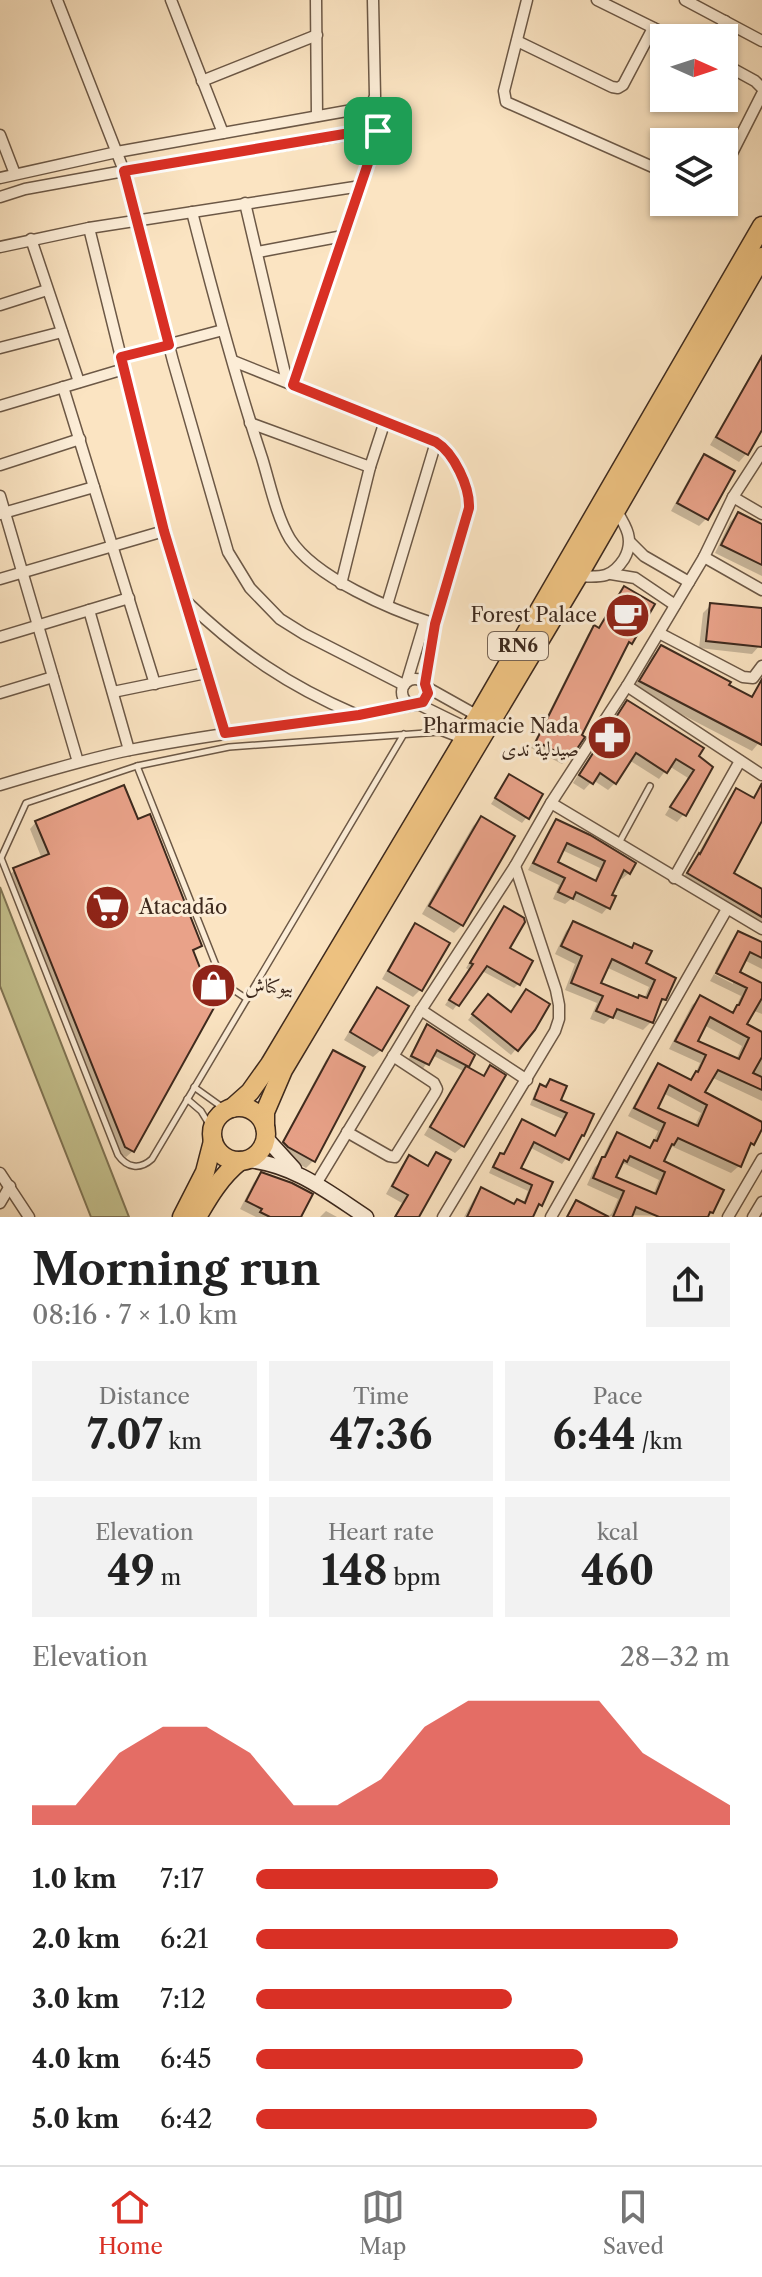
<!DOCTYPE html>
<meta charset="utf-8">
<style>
body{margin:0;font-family:"Libre Caslon Text",Amiri,serif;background:#f2f2f2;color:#222;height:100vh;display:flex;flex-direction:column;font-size:30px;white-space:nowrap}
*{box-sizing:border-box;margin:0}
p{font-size:26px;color:#767676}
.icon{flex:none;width:44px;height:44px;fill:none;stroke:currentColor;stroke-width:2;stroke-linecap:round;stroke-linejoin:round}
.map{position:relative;height:1217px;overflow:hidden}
.panel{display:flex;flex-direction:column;background:#fff;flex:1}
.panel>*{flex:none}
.needle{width:52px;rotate:93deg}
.fabs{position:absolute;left:650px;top:24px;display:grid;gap:16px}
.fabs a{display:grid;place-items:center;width:88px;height:88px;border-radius:0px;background:#fff;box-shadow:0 2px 6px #0004;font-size:40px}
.pin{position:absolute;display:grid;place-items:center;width:68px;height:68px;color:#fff;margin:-34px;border-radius:16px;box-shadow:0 4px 12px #0006}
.round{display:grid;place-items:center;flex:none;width:84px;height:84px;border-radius:0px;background:#f2f2f2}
.overview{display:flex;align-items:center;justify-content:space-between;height:136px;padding:0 32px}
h1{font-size:44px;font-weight:700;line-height:60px}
.stats{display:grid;grid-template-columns:repeat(3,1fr);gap:12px;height:136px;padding:8px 32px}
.stats div{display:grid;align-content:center;border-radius:0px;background:#f2f2f2;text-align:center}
.stats b{font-size:40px;font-weight:700}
.stats small{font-size:22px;font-weight:400}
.stats p{font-size:22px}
.chart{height:224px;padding:16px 32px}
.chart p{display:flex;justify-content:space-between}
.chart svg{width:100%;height:144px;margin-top:8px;fill:#d93025;opacity:.7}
ul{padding:0 32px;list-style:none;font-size:26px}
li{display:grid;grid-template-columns:128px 96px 1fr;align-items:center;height:60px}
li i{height:20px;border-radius:10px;background:#d93025}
.dock{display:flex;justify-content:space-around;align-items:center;height:112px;border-top:2px solid #e0e0e0;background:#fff;font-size:22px;color:#767676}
.dock a{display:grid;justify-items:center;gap:4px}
.dock .on{color:#d93025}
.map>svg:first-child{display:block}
.green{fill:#c5c28f;stroke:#817656;stroke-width:2}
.shadow{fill:#0003;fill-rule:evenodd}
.building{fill:#e9a289;stroke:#3d291d;stroke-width:2;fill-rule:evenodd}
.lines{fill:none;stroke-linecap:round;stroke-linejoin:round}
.lane-casing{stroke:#6c5846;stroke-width:8}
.street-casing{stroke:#6c5846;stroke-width:13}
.secondary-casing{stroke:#3d291d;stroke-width:17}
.highway-casing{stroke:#3d291d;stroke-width:21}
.lane{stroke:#fcedd7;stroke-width:5}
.street{stroke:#fcedd7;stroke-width:10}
.secondary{stroke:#fcedd7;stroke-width:14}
.highway{stroke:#eec281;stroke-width:18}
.route-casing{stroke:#fff;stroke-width:16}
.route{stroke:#d93025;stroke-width:10}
.labels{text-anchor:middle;stroke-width:6;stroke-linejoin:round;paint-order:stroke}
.shield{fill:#fcedd7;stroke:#766455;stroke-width:2}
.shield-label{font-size:18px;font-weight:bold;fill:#3d291d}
.poi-label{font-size:20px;fill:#3d291d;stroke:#fcedd7;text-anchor:end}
</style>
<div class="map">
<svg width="762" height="1217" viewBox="0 0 762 1217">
<rect width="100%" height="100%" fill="#fbe4c2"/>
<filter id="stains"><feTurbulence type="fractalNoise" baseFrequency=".0025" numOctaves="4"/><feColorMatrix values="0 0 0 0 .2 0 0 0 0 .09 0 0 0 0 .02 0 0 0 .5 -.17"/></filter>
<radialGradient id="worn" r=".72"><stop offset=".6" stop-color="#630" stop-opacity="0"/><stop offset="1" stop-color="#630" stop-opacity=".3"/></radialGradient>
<path class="green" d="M0 887 129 1217H91L0 986Z"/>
<g class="shadow">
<path d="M762 355V426L746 454 739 462 710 445Z"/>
<path d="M704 456 707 518 699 526 671 511 697 464Z"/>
<path d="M738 514 762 526V576L715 553 730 522Z"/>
<path d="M624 588 652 605 630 643 622 651 569 757 562 764 531 748 588 634 595 628 597 629 618 595Z"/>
<path d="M711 605 762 612V643L752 654 699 648 703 613Z"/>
<path d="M661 648 750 698 762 680V739L752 751 633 689 653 655Z"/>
<path d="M628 703 711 768 684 814 677 822 665 815 688 778 669 766 659 779 629 760 615 783 608 790 593 780 584 790 573 783 620 710Z"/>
<path d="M509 776 527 817 522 823 491 804Z"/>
<path d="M762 785V817L731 874 760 891 762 887V928L681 881 696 858 729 798 736 790 751 799Z"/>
<path d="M481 818 462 925 454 933 422 914 473 826Z"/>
<path d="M36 822 200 946 192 953 133 1151 126 1157 119 1153 8 876 15 870 42 859 30 829Z"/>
<path d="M557 822 629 873 622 879 618 877 609 895 608 907 602 914 571 899 565 904 553 899 559 885 528 870 550 828ZM562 850 600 868 594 882 555 863Z"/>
<path d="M499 914 507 949 519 983 514 988 482 971 453 1010 445 1005 469 970 466 968Z"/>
<path d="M574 923 630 950 635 945 644 964 674 978 664 999 657 1006 651 1022 643 1030 611 1017 604 1024 590 1019 597 1003 565 990 575 964 555 954 566 931ZM606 967 649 987 644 999 637 1000 598 984Z"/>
<path d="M415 925 420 990 413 997 382 979 408 933Z"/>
<path d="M739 933 762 945V969L744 960 737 973 762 985V1014L752 1010 744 1025 762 1035V1101L711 1077 702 1093 762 1124 739 1166 731 1173 671 1146 662 1162 711 1212 706 1217 630 1215 608 1217 612 1213 618 1199 587 1185 595 1167 601 1161 610 1142 618 1134 648 1149 652 1144 658 1131 628 1116 651 1073 658 1065 689 1081 694 1076 700 1063 669 1049 692 1005 700 998 731 1014 734 1011 741 996 710 981 714 974 733 984V980L715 971 731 941ZM704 1025 742 1046 736 1060 695 1042ZM663 1093 701 1113 694 1127 655 1109ZM623 1163 659 1180 653 1195 614 1178Z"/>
<path d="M377 990 381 1050 373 1057 344 1040 370 998Z"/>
<path d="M483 1002 516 1049 511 1055 468 1020Z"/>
<path d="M428 1026 467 1065 465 1068 481 1077 490 1068 463 1146 455 1153 424 1135 463 1071 432 1055 422 1070 407 1062 422 1032Z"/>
<path d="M333 1052 313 1161 306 1168 277 1151 326 1060Z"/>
<path d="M550 1081 558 1101 591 1115 583 1135 562 1164 529 1147 518 1169 550 1183 541 1204 531 1217H464L476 1195 481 1189 513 1206 523 1204 528 1191 489 1173 495 1160 500 1155 502 1156 517 1127 523 1121 553 1137 563 1119 530 1105 535 1092Z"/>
<path d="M436 1154 417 1217H394L402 1203 386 1194 402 1165 410 1158 426 1167Z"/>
<path d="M262 1174 300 1215 304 1217H256L240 1209 254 1182Z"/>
<path d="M326 1211 337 1217H320Z"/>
</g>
<g class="building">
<path d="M762 356V430L748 455 716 437Z"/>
<path d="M704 454 735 471 708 520 677 503Z"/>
<path d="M738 512 762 524V565L721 545Z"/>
<path d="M624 586 655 604 632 644 629 642 582 735 585 737 570 759 536 741 594 625 599 628Z"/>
<path d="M710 603 762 608V647L706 641Z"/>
<path d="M661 645 731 682 729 685 752 697 762 679V745L639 681Z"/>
<path d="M627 700 704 748 699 756 713 767 686 816 670 807 694 770 676 759 667 773 636 753 616 784 600 773 593 784 579 775Z"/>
<path d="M509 774 543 794 529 819 495 798Z"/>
<path d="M762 783V821L734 873 762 889V917L687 873 699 853 700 854 736 788 754 798Z"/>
<path d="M124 785 138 819 150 814 202 946 193 950 215 1006 134 1152 125 1147 13 868 49 854 35 821Z"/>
<path d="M481 816 515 836 463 926 429 906Z"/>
<path d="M556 819 590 835 636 863 630 874 624 870 612 895 616 896 610 909 576 892 573 899 558 892 565 878 533 863ZM567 843 605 861 596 881 558 862Z"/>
<path d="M504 906 524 918 525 922 510 948 533 961 520 985 487 966 459 1006 449 1000 473 964 470 963Z"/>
<path d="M573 921 632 948 634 943 652 951 646 963 676 978 666 1000 662 999 653 1023 617 1009 613 1018 596 1011 603 996 571 983 582 956 561 946ZM612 959 655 980 647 998 639 995 638 998 601 983Z"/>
<path d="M415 923 450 943 422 991 388 971Z"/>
<path d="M738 931 762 942V958L750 952 740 972 762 983V998L747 1024 762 1032V1057L753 1073 762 1077V1090L718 1070 705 1092 762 1122V1129L754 1145 751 1143 741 1167 678 1138 674 1145 672 1144 664 1161 724 1190 713 1213 710 1212 708 1217H659L636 1207 632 1217H613L624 1191 593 1178 602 1157H605L617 1132 650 1148 654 1140 657 1141 665 1123 634 1108 658 1063 691 1080 696 1071 698 1072 706 1055 675 1041 700 995 733 1013 737 1005H739L747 988 716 973ZM710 1017 749 1038 739 1059 698 1041ZM669 1085 707 1105 698 1126 658 1108ZM630 1156 665 1172 656 1194 616 1177 624 1160 627 1162Z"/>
<path d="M377 987 409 1006 382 1051 350 1032Z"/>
<path d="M526 989 550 1004 535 1030 518 1051 472 1014 488 994 511 1012Z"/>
<path d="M427 1024 475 1055 469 1067 437 1050 429 1065 411 1056Z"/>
<path d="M333 1050 365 1067 315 1162 288 1147 283 1142Z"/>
<path d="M490 1065 506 1075 464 1147 430 1127 466 1066 484 1076Z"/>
<path d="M550 1079 567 1086 561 1100 594 1114 584 1136 582 1135 569 1160 534 1142 521 1168 553 1182 542 1206 539 1204 533 1217H467L481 1187 514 1204 517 1199 525 1203 532 1185 493 1167 500 1153 504 1154 522 1119 555 1136 567 1113 534 1099 540 1084 546 1087Z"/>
<path d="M436 1152 451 1160 419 1217H395L408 1195 392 1186 409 1155 428 1166Z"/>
<path d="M261 1172 292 1183 313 1194 301 1217H270L260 1212 262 1209 246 1201Z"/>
<path d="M576 1200 609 1217H567Z"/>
</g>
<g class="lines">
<defs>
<g id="lane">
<path d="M404 734 152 1159C140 1170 127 1168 118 1155L1 858 26 803 137 766 229 747 440 732 458 739"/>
<path d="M137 766 223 983 247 999"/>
<path d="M619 843 650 786"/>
<path d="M194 1087 226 1110"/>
<path d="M187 1099 201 1111 212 1129"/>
</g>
<g id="street">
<path d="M57 0 124 171 173 361 228 552 250 588 280 619 304 634 404 685"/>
<path d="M171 0 223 133"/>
<path d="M316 0 317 116"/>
<path d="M527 0 504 91 506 102 664 172"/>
<path d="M597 0 674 38"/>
<path d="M685 0 762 41"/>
<path d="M717 38 725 21"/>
<path d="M517 41 612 87 618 88 623 85 653 28"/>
<path d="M724 64 755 81 762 88"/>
<path d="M202 81 317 35"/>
<path d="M0 135 15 174"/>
<path d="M724 169 762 94"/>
<path d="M0 178 117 152 369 107 372 104 375 96 373 0"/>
<path d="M0 197 25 189 124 171 377 130 378 134 293 385"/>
<path d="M245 203 287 382"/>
<path d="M192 212C213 294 235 377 262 458 270 484 276 515 290 539 315 578 392 610 435 624"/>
<path d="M89 228 164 531 225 733"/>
<path d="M31 239 79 382"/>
<path d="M0 247 89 228 361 186"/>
<path d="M258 252 343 236"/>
<path d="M0 305 47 290"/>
<path d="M0 348 62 332"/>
<path d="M121 357 223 330"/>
<path d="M233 361 436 442C454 453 470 487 469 508L435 624 425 684"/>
<path d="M63 387 155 684"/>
<path d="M0 406 124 369"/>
<path d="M250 423 370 467"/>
<path d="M0 465 80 439"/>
<path d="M0 496 78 762"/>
<path d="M733 497 762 514"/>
<path d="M0 514 94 487"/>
<path d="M630 542 644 556 689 582"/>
<path d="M704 557 762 590"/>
<path d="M611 574 635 578 675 605"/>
<path d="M578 576C600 577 611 579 624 559 635 540 626 526 616 510"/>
<path d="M0 579 164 531"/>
<path d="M341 584 370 467 385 421"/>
<path d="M187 602C239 652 289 686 355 714"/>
<path d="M387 605 436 442"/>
<path d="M89 610 129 750"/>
<path d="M659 633 743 677 753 678 762 666"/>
<path d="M0 637 129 598"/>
<circle cx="415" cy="692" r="13"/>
<path d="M407 681 425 621"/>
<path d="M627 686 762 775"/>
<path d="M428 688 478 716"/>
<path d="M113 692 206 673"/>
<path d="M0 693 53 677"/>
<path d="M418 704 469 729"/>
<path d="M0 785C43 772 86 759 130 750 224 731 319 723 413 705"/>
<path d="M551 803 762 929"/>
<path d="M674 878 740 761"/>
<path d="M421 1010 527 1080"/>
<path d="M347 1132 389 1156 395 1157 435 1093 437 1089 434 1083 393 1056"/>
<path d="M0 1173 29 1217"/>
<path d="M316 1184 421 1010 515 866 551 803 627 686 704 557 733 497 762 452"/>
<path d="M0 1203 10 1186"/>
<path d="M443 1217 555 1031 559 1019V1005L556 990 515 866"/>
<path d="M551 1217 727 909"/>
<path d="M728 1217 762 1159"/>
<path d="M753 1217 762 1202"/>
</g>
<g id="secondary">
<path d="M265 1137 294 1169"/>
<path d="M248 1160C295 1165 328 1192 366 1217"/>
</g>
<g id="highway">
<circle cx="239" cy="1134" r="27"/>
<path d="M232 1108 250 1092 270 1064 478 716 762 226"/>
<path d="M265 1127V1112L283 1070 578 576 762 257"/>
<path d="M182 1217 205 1172 213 1141"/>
<path d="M197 1217C209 1196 221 1176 240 1161"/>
</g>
</defs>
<use href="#lane" class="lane-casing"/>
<use href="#street" class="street-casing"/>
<use href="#secondary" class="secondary-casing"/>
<use href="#highway" class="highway-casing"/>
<use href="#lane" class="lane"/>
<use href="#street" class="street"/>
<use href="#secondary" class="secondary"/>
<use href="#highway" class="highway"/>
</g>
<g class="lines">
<defs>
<path id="route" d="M374 129 378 131V134L293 385 436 442C454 453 470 487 469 508L435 624 425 684 428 693 423 702 359 715 225 733 164 531 121 357 169 345 124 171Z"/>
</defs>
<use href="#route" class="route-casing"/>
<use href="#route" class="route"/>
</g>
<defs>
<symbol id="cafe-disc" viewBox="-11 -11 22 22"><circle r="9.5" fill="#8f2418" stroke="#fcedd7"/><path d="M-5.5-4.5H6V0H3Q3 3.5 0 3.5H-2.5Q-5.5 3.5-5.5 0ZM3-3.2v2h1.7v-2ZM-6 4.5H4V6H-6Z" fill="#fff"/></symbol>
<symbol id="pharmacy-disc" viewBox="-11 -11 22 22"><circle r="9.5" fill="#8f2418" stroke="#fcedd7"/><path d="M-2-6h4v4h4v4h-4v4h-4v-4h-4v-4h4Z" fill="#fff"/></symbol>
<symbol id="supermarket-disc" viewBox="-11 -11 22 22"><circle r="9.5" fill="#8f2418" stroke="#fcedd7"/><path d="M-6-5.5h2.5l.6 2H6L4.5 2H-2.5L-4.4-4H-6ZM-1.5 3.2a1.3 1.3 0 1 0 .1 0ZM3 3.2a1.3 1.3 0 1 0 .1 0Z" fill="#fff"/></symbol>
<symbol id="shop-disc" viewBox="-11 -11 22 22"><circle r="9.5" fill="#8f2418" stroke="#fcedd7"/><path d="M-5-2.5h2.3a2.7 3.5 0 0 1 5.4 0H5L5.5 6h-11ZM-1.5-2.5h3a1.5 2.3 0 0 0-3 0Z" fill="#fff"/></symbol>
</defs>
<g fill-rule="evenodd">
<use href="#cafe-disc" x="602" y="590" width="51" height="51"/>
<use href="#pharmacy-disc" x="584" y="712" width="51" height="51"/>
<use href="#supermarket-disc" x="82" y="882" width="51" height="51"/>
<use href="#shop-disc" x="188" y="960" width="51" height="51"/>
</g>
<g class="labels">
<rect class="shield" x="488" y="632" width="60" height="28" rx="6"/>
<g class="shield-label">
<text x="518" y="652">RN6</text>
</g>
<g class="poi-label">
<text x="597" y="622">Forest Palace</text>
<text x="579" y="733">Pharmacie Nada<tspan x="579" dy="23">صيدلية ندى</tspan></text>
<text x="139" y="914" text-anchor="start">Atacadão</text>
<text x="245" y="993" text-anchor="start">بيوكناش</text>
</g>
</g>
<rect width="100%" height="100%" filter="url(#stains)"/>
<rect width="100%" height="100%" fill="url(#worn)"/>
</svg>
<div class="fabs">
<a><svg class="needle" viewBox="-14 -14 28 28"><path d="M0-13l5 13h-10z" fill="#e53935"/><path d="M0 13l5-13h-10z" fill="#767676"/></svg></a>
<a><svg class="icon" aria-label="layers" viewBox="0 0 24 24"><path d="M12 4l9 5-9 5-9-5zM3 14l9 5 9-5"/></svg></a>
</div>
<div class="pin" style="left:378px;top:131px;background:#1e9e55"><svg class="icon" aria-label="arrive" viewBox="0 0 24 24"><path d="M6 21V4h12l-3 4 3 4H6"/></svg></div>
</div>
<section class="panel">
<div class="overview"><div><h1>Morning run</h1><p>08:16 · 7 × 1.0 km</p></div><a class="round"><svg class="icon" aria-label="share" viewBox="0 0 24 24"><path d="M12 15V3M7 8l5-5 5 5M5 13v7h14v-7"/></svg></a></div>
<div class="stats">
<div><p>Distance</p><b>7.07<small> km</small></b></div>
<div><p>Time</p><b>47:36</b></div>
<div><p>Pace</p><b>6:44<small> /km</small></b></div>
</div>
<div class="stats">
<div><p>Elevation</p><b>49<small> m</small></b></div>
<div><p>Heart rate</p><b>148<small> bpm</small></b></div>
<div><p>kcal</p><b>460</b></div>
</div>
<div class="chart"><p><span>Elevation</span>28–32 m</p>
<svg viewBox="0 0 160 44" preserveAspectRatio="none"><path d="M0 44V38L10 38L20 22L30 14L40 14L50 22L60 38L70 38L80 30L90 14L100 6L110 6L120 6L130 6L140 22L150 30L160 38V44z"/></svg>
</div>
<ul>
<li><b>1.0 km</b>7:17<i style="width:51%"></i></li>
<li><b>2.0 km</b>6:21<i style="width:89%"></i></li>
<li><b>3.0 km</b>7:12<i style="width:54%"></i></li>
<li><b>4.0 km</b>6:45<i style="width:69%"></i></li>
<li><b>5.0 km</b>6:42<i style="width:72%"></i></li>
</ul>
</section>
<nav class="dock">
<a class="on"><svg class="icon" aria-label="home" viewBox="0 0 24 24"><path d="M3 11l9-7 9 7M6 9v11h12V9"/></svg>Home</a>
<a><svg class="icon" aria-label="map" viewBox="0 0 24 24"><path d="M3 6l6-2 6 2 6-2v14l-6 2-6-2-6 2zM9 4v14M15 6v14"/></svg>Map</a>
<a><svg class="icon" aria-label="saved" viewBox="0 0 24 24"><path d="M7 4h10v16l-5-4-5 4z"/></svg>Saved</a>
</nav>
